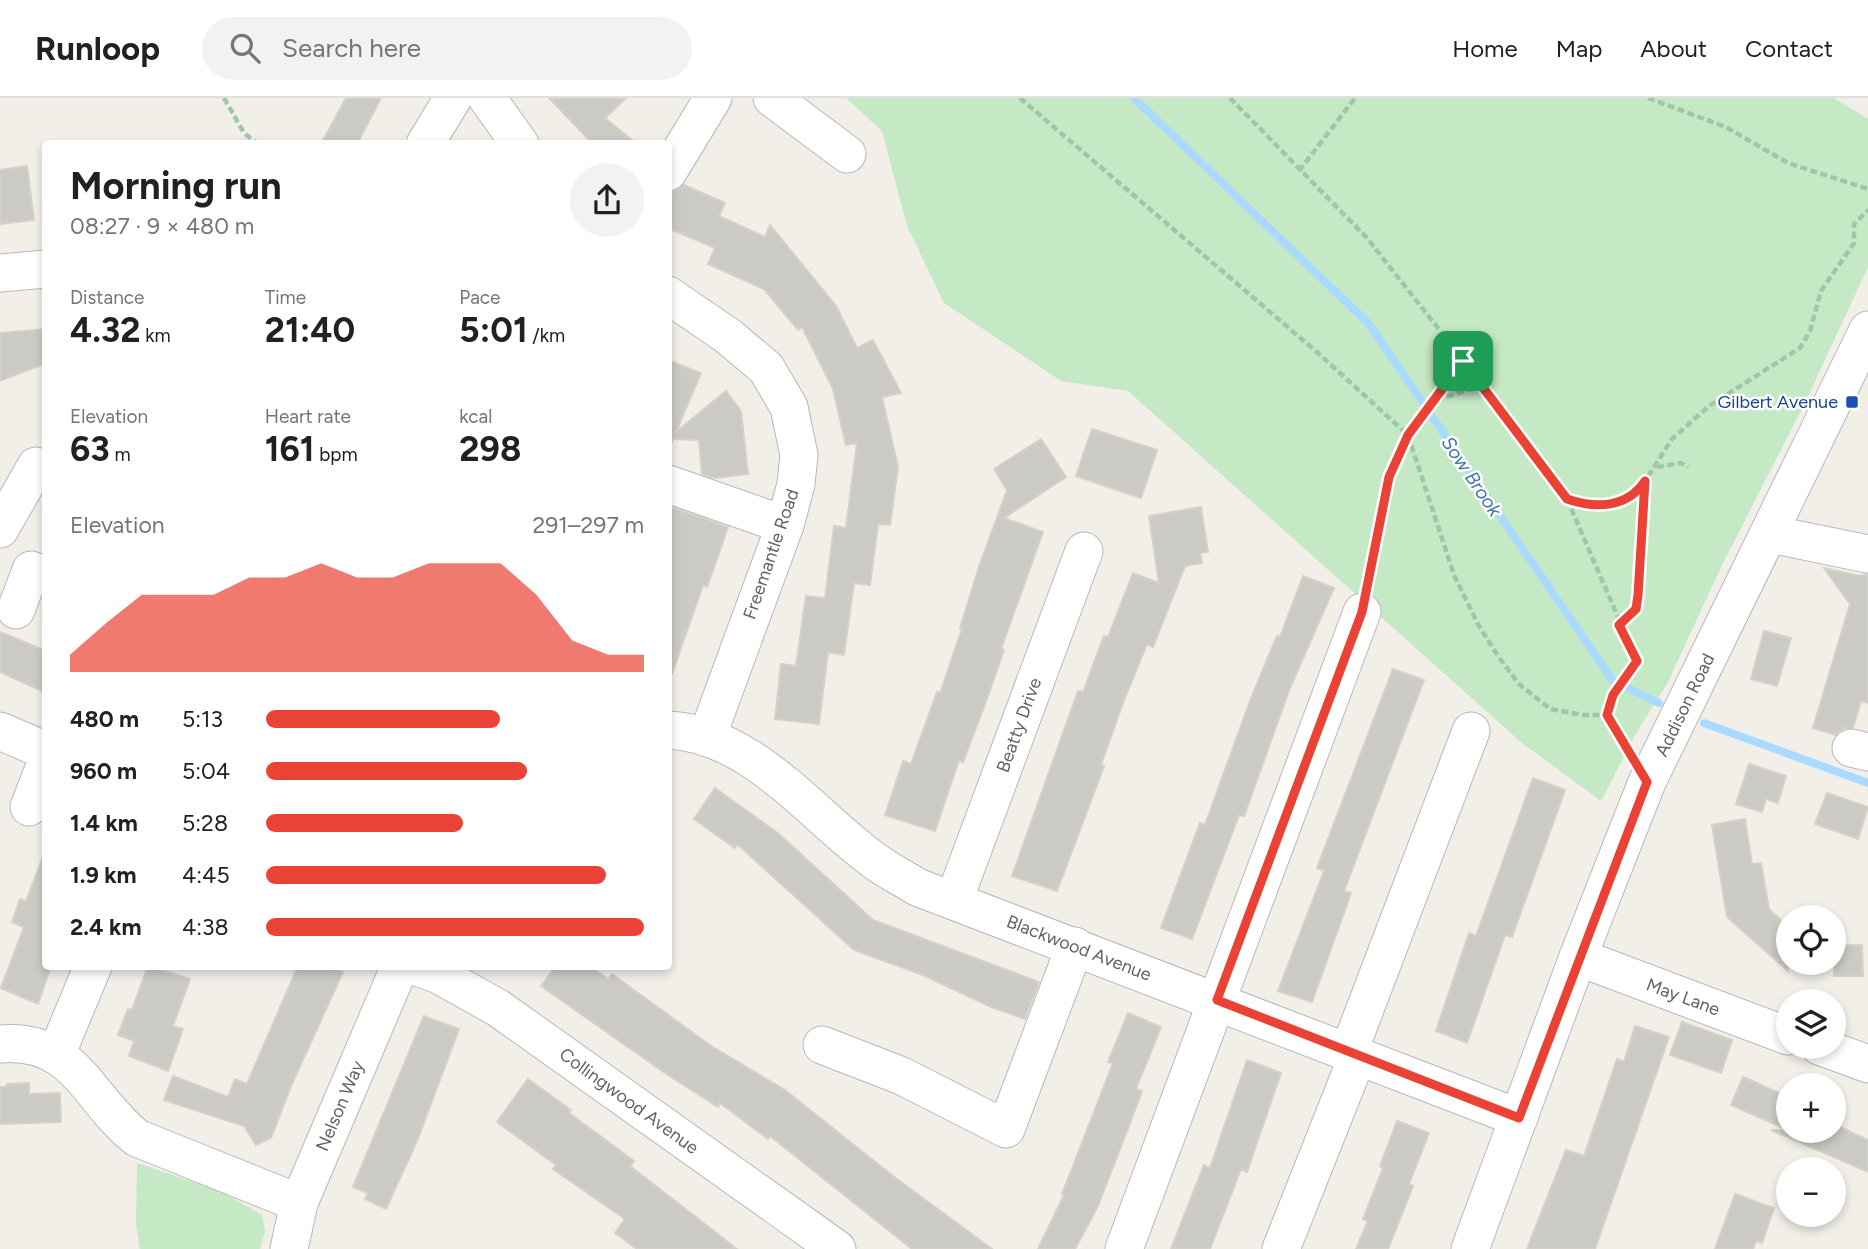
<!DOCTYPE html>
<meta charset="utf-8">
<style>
body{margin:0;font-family:Figtree,sans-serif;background:#f2f2f2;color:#202124;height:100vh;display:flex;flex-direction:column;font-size:26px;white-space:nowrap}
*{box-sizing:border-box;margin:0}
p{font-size:23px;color:#757577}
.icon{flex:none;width:38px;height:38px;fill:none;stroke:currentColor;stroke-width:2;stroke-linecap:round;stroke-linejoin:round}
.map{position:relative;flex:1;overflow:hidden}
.side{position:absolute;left:42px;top:42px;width:630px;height:830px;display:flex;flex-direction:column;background:#fff;border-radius:7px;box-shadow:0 4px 10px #0003}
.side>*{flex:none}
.fabs{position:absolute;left:1776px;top:807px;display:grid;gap:14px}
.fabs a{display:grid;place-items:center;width:70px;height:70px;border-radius:50%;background:#fff;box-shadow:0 4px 10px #0003;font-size:35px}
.pin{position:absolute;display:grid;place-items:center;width:60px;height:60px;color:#fff;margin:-30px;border-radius:14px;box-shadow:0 4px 10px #0006}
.round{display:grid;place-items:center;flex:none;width:74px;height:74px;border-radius:37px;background:#f2f2f2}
.overview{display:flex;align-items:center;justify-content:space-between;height:119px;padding:0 28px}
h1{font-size:38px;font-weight:700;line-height:52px}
.figures{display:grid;grid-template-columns:repeat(3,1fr);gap:10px;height:119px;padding:7px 28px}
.figures div{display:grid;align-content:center}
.figures b{font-size:35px;font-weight:700}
.figures small{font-size:19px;font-weight:400}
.figures p{font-size:19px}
.chart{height:196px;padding:14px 28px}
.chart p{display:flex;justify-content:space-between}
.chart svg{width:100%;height:126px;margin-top:7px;fill:#ea4335;opacity:.7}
ul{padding:0 28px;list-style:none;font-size:23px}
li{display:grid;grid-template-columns:112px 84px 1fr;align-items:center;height:52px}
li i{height:18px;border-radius:9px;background:#ea4335}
header{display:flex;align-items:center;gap:42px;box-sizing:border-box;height:98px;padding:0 35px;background:#fff;border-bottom:2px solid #e0e0e0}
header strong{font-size:33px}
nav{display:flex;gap:38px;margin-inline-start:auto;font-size:24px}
.search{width:490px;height:63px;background:#f2f2f2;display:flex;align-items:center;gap:18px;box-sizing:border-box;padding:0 24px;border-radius:38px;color:#757577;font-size:26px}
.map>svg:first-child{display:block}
.green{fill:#c5e8c5}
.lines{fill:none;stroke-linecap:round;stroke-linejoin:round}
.stream{stroke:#aadaff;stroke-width:8}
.building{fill:#cccac5;stroke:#d6d1c6;stroke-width:2}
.minor-casing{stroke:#b5b8bc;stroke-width:39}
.path{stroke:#9cc7a9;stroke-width:4.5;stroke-dasharray:7 3.5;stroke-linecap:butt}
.minor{stroke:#fff;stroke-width:37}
.route-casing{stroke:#fff;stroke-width:14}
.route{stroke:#ea4335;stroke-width:9}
.transit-dot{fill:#1a4fb4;stroke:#fff;stroke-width:2.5}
.labels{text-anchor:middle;stroke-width:5;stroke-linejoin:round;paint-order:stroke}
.transit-label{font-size:18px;fill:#164399;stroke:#fff;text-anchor:end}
.street-label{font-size:18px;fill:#5f6368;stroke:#fff}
.water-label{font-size:19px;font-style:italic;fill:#4174aa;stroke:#fff}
</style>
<header>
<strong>Runloop</strong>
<div class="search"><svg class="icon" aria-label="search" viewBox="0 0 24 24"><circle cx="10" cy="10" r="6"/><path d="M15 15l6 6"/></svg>Search here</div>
<nav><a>Home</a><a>Map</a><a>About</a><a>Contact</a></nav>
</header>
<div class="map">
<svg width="1868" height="1151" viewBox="0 0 1868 1151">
<rect width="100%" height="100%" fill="#f1efe8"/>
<g class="green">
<path d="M846 0H1834L1868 21V169L1805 305 1721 469 1668 584 1635 637 1601 703 1522 645 1128 293 1061 283 944 205 907 128 882 33Z"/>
<path d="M137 1065 220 1093 262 1117 265 1134 260 1151H140L136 1126Z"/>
</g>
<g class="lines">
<g class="stream">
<path d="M1134 0 1369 226 1613 583 1659 605"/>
<path d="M1704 625 1868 685"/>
</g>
</g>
<g class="building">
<path d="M346 0H381L357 46H321Z"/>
<path d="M549 0H626L605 20 637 46H593Z"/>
<path d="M27 68 34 122 0 126V72Z"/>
<path d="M684 87 725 105 719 118 765 139 770 127 836 208 857 250 873 242 901 295 882 299 898 369 890 427 878 426 870 487 854 485 844 557 828 554 819 626 775 621 781 566 796 568 806 498 825 500 834 428 846 430 857 345 846 347 833 291 802 229 798 232 764 191 708 166 715 150 668 130V104L673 94Z"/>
<path d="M46 231V265L0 283V235Z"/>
<path d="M668 262 701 275 676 334 726 293 741 313 748 376 715 380 702 376 699 342 673 341 668 352Z"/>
<path d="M1092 331 1157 352 1141 400 1076 378Z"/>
<path d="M1041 341 1066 379 1004 420 1043 434 1001 551 1004 552 987 601 963 664 959 662 935 733 885 717 903 663 911 666 937 594 940 595 962 531 960 530 979 469 1007 392 994 371Z"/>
<path d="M671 409 728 429 707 489 703 487 672 576H668Z"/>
<path d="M1201 409 1208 454 1200 455 1202 465 1185 468 1153 549 1147 546 1124 602 1101 667 1104 668 1057 793 1012 778 1078 593 1083 594 1104 538 1108 539 1133 475 1159 485 1149 418Z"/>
<path d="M1824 470 1859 478 1868 476V605L1861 603 1853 630H1844L1835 637 1813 630 1850 506Z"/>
<path d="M1303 478 1334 490 1290 590 1244 718 1239 717 1192 841 1161 830 1200 725 1205 727 1251 600 1277 538 1280 539Z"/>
<path d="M1764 533 1791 540 1777 588 1751 581Z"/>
<path d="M0 534 46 553V595L0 574Z"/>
<path d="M1393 571 1424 582 1344 793 1351 795 1312 904 1278 893 1324 773 1317 770Z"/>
<path d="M1749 666 1786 678 1778 705 1766 701 1762 714 1736 706Z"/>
<path d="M1533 680 1565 692 1512 839 1505 837 1467 945 1436 933 1469 835 1476 838Z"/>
<path d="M715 690 779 736 873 822 1039 884 1025 921 991 909 923 877 854 852 737 746 735 750 694 721Z"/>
<path d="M1827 695 1868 709 1858 741 1815 726Z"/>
<path d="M1745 721 1752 766 1761 765 1769 811 1788 829V873L1727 819 1712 727Z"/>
<path d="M44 756 46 868H51L38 906 1 890 24 829 12 824 20 801 26 803Z"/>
<path d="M1862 847 1863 878H1834V848Z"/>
<path d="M148 868 190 881 173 928 183 931 168 973 129 958 134 943 118 937 128 911 132 912Z"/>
<path d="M298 868H328L343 874 291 988 271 1040 256 1047 244 1028 164 1002 173 978 228 999 235 981 247 986Z"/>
<path d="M556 868H590L608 881 612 876 711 948 785 992 893 1078 992 1151H912L770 1038 768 1041 720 1005 718 1009 665 975 541 888Z"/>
<path d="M1128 915 1161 929 1136 991 1142 993 1124 1041 1097 1110 1075 1151H1038L1064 1097 1062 1096 1113 965 1108 964Z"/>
<path d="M424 918 459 931 417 1043 386 1111 365 1101 368 1095 353 1089Z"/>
<path d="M1682 924 1732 942 1721 975 1670 957Z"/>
<path d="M1635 928 1669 939 1595 1151H1527L1566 1052 1584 1058 1617 961 1624 964Z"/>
<path d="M1247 962 1281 975 1247 1074 1241 1071 1210 1151H1171L1204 1067 1210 1070Z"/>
<path d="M1743 979 1788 999V1032H1834V1026L1868 1042V1074L1771 1032H1788L1731 1007Z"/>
<path d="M528 981 571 1012 569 1015 634 1063 630 1068 737 1151H637L615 1135 625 1121 553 1071 556 1067 497 1024Z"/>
<path d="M29 985V996L60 995 61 1024 0 1026V989H7V986Z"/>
<path d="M1397 1023 1429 1035 1409 1086 1413 1088 1388 1151H1356L1368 1123 1363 1121 1383 1070 1380 1068Z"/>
<path d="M1735 1096 1774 1110 1762 1145 1756 1143 1753 1151H1715Z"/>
</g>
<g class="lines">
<defs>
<g id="minor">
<path d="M487 0 520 46"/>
<path d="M772 0 847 56"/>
<path d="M425 46 453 0"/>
<path d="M668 74 713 0"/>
<path d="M0 175 46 171"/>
<path d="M668 197 728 238 766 270 789 309 799 357 796 386 785 427 707 639"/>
<path d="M668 386 785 427"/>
<path d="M0 431 36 368"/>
<path d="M1770 436 1868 456"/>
<path d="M16 512 31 472 46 479"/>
<path d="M668 632C753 636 811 717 875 763 888 773 903 780 917 789L1519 1020"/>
<path d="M0 633 46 653"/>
<path d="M1851 650 1868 654"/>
<path d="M29 709 46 665"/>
<path d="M954 802 1084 453"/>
<path d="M1578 859 1788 938"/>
<path d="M414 868 439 877 498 910 837 1151"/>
<path d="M0 946C77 940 87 1001 137 1040L299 1105"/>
<path d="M822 947 902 978 1006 1031 1075 848"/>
<path d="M1819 948 1868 966"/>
<path d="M1349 953 1471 633"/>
<path d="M56 957 93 868"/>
<path d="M289 1151 299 1105 400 868"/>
<path d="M1124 1151 1362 514"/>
<path d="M1281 1151 1358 957"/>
<path d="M1470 1151 1578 859 1647 684 1868 232"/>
</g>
</defs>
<use href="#minor" class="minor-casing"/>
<g class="path">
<path d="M224 0 244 35 258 46"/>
<path d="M1020 0 1318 255 1408 337 1454 477 1479 528 1498 558 1519 586 1550 611 1583 617H1607"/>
<path d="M1230 0 1367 140 1483 287 1567 401 1637 563 1613 597 1607 617 1628 652"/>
<path d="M1648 0 1726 29 1788 65 1868 91"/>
<path d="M1299 73 1355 0"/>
<path d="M1463 263 1434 303 1483 287"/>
<path d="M1657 369 1681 365 1688 369"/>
<path d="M1567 401C1595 411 1627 410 1645 384"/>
<path d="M1369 483 1389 379 1408 337 1434 303"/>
<path d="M1619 527 1636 511 1645 383 1672 341 1709 308 1800 250 1810 233 1821 193 1854 145V126L1868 112"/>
</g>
<use href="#minor" class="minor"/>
</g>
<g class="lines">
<defs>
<path id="route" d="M1463 263 1567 401C1596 411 1627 410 1645 383L1638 497 1636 511 1619 527 1637 563 1613 597 1607 617 1647 684 1519 1020 1217 902 1362 514 1389 379 1408 337Z"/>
</defs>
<use href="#route" class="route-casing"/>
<use href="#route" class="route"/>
</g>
<rect class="transit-dot" x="1845" y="297" width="14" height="14" rx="3.5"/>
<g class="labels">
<g class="transit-label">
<text x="1838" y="310">Gilbert Avenue</text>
</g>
<g class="street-label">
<text transform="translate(771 456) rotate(-71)" y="6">Freemantle Road</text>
<text transform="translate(1685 607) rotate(-64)" y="6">Addison Road</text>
<text transform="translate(1019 627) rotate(-70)" y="6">Beatty Drive</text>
<text transform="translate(1079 850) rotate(21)" y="6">Blackwood Avenue</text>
<text transform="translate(1683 899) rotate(20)" y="6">May Lane</text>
<text transform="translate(629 1003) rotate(36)" y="6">Collingwood Avenue</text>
<text transform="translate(340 1008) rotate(-67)" y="6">Nelson Way</text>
</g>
<g class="water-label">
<text transform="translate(1472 378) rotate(56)" y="7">Sow Brook</text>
</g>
</g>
</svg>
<div class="fabs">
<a><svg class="icon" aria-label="locate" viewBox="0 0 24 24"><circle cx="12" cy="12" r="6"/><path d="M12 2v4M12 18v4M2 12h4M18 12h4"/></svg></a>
<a><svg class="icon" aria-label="layers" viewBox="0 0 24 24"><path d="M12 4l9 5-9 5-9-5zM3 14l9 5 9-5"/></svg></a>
<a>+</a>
<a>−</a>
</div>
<div class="pin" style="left:1463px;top:263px;background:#1e9e55"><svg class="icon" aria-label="arrive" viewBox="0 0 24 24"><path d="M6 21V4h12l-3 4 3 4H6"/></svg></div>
<section class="side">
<div class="overview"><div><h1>Morning run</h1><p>08:27 · 9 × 480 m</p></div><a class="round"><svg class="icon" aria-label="share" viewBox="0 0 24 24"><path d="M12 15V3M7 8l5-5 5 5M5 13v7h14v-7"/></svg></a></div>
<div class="figures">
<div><p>Distance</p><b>4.32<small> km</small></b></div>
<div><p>Time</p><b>21:40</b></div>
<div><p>Pace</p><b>5:01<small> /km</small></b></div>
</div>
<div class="figures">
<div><p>Elevation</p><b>63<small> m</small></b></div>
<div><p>Heart rate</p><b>161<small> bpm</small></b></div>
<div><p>kcal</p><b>298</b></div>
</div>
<div class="chart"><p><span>Elevation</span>291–297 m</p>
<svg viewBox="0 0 160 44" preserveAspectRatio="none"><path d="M0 44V38L10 27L20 17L30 17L40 17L50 11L60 11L70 6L80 11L90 11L100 6L110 6L120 6L130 17L140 33L150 38L160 38V44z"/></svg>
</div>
<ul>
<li><b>480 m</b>5:13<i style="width:62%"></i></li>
<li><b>960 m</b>5:04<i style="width:69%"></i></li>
<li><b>1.4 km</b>5:28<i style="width:52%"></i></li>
<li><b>1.9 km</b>4:45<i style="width:90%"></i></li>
<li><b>2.4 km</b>4:38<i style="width:100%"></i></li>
</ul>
</section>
</div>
